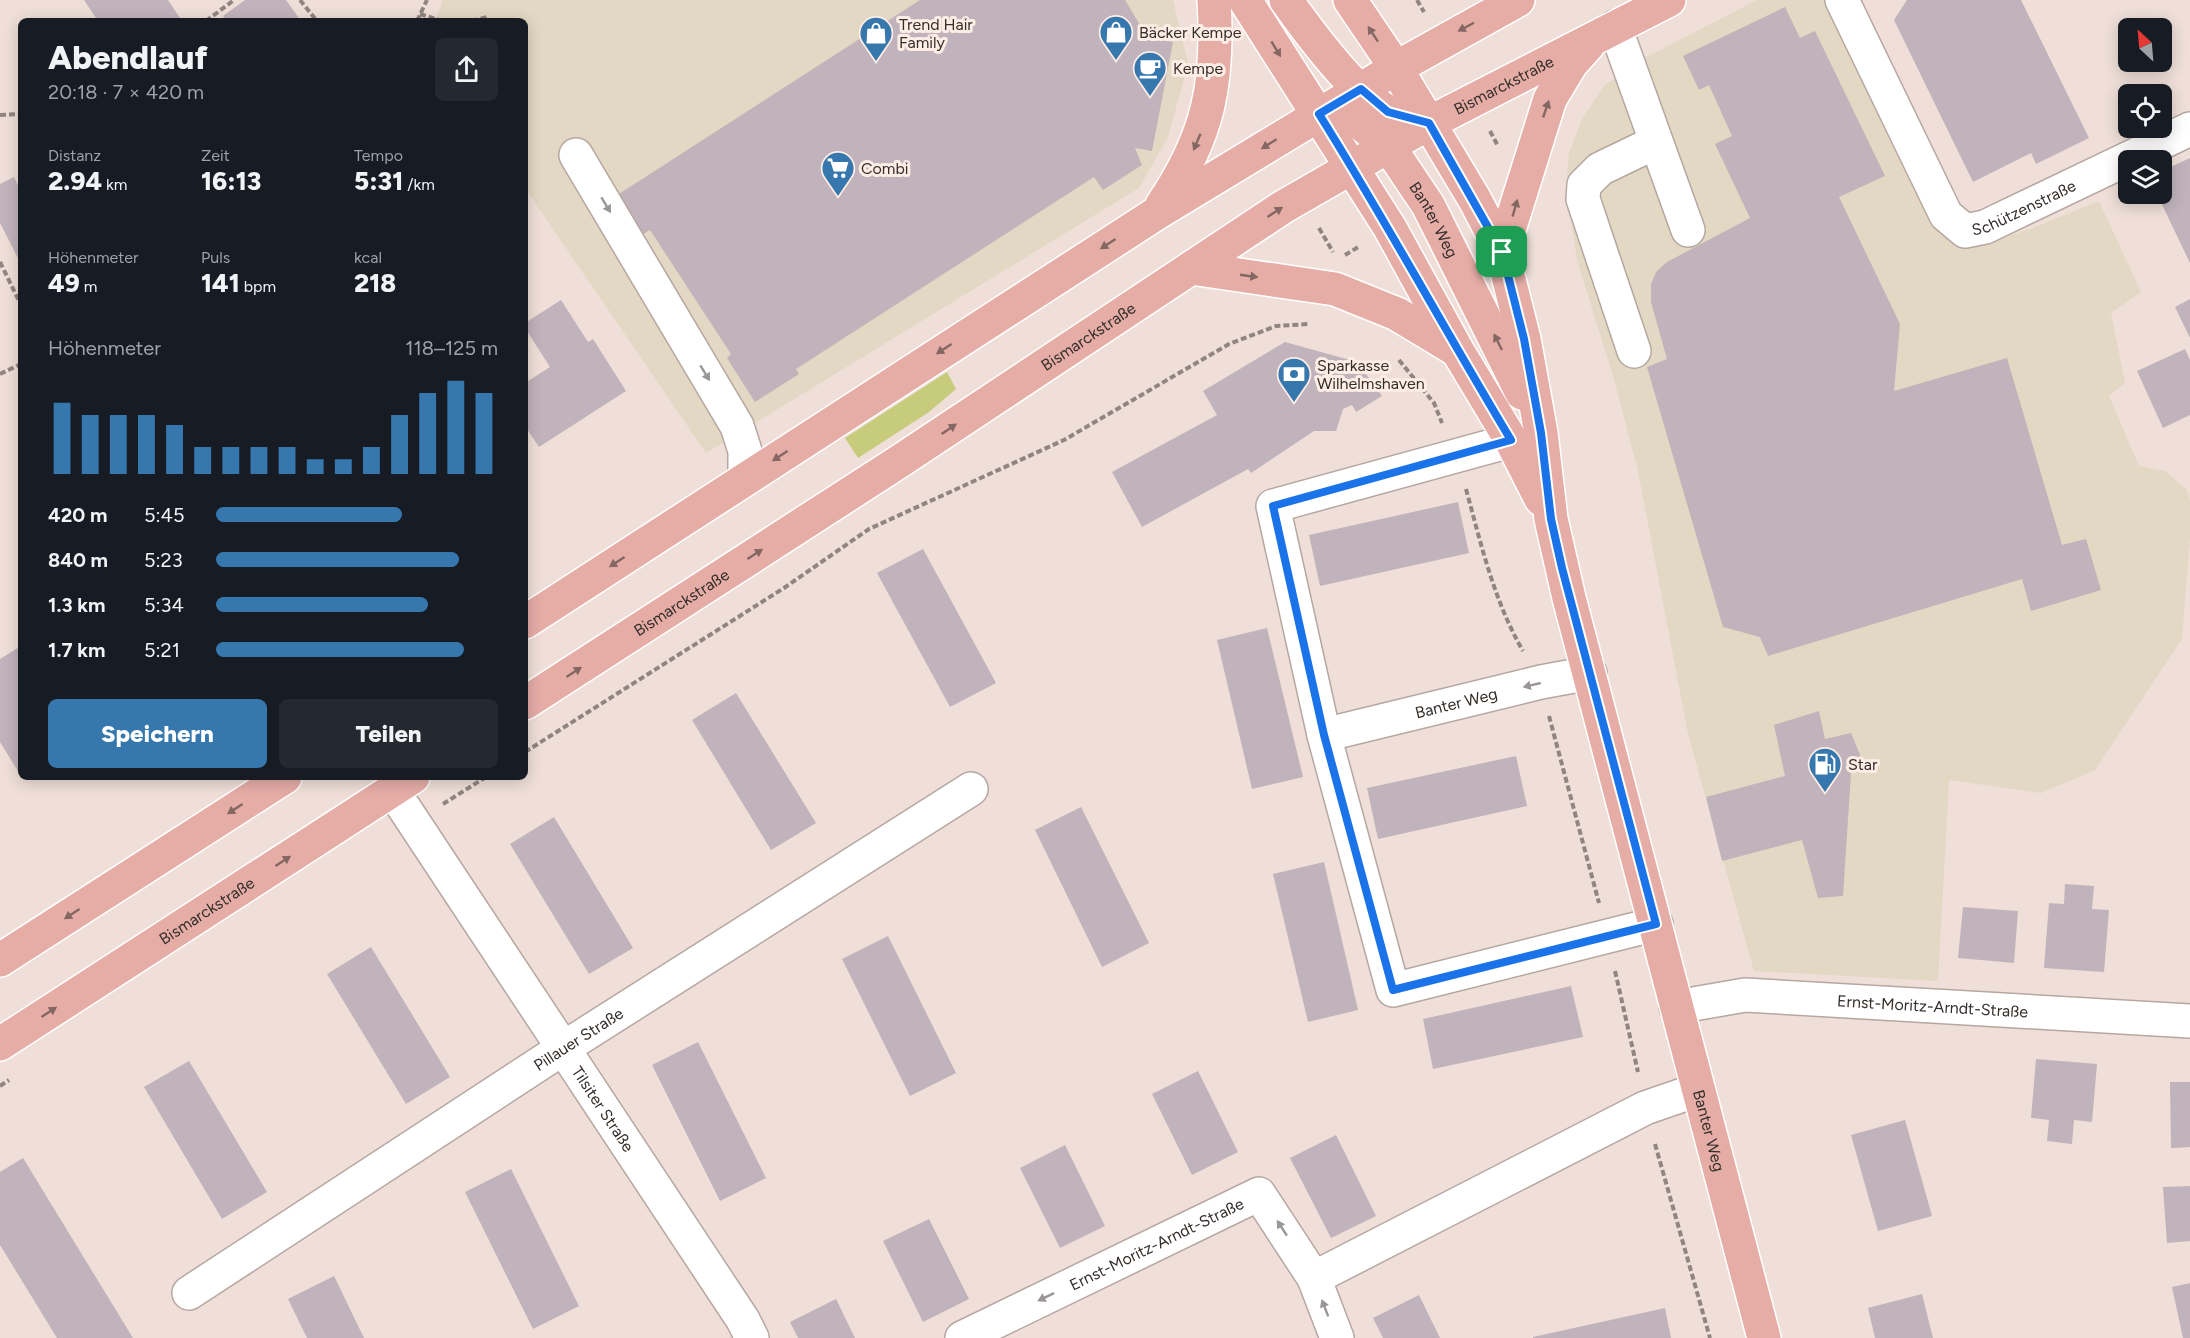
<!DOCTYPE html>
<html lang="de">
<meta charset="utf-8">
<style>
body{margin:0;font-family:Figtree,sans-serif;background:#242831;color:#f1f3f6;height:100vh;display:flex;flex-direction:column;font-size:22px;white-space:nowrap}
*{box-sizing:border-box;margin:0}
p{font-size:20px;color:#9ea1a6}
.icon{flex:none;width:33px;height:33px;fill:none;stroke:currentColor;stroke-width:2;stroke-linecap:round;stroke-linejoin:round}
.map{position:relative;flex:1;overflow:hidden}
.side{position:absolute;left:18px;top:18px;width:510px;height:762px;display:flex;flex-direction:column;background:#171b24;border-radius:9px;box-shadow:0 3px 15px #0003}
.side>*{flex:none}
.needle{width:39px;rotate:334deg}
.controls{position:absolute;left:2118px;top:18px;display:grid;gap:12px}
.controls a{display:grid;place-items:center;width:54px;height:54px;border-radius:9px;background:#171b24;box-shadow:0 3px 15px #0003;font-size:30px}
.pin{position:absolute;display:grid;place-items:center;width:51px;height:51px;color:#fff;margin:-26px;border-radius:12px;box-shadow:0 3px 9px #0006}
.round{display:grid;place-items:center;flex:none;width:63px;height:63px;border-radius:9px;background:#242831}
.headline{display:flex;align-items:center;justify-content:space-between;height:102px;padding:0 30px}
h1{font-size:33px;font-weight:800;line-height:45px}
.figures{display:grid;grid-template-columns:repeat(3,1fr);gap:9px;height:102px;padding:6px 30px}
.figures div{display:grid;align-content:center}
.figures b{font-size:26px;font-weight:800}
.figures small{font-size:16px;font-weight:400}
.figures p{font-size:16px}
.chart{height:168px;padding:12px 30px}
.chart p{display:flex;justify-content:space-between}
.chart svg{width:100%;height:108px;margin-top:6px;stroke:#3678ae;stroke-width:6}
.button{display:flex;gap:12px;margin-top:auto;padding:12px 30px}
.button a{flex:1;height:69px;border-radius:9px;background:#3678ae;color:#fff;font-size:24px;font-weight:800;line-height:69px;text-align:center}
.button a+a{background:#242831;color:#f1f3f6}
ul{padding:0 30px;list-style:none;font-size:20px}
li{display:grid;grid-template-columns:96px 72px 1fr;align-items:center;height:45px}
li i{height:15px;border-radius:8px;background:#3678ae}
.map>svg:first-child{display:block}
.commercial{fill:#e2d8c3}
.green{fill:#c7cc7c}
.building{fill:#c1b3bb}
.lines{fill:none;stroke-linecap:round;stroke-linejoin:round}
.minor-casing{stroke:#b6a7a0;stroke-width:36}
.major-casing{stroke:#fff;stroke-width:36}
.path{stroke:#908580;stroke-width:4;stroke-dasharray:6 3;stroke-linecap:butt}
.minor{stroke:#fff;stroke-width:33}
.major{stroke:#e6ada7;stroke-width:33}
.oneway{fill:#846763}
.oneway2{fill:#9a9695}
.route-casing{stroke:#fff;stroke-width:12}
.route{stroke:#1a73e8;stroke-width:8}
.labels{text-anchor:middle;stroke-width:6;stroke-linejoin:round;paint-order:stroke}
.poi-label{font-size:16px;fill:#342e2b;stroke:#fdede5;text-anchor:start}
.street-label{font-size:16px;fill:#342e2b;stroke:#fdede5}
</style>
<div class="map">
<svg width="2190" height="1338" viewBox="0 0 2190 1338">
<rect width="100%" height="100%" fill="#efdfd8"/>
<g class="commercial">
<path d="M443 0H1173L1188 64 1168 137 1139 188 706 453 525 188V21H435Z"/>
<path d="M1757 0H1831L1945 234 1988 243 2030 229 2099 201 2141 292 2111 313 2125 383 2109 396 2139 466 2165 471 2187 490 2190 501V537L2182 639 2095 770 2041 793 1949 780 1938 981 1754 971 1688 734 1638 471 1614 379 1577 260 1566 186 1569 153 1582 119 1604 86 1641 60Z"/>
</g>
<path class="green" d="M947 372 956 389 929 412 858 458 845 438Z"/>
<g class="building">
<path d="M84 0H168L182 21H98Z"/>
<path d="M245 0H286L301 21H227L223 16Z"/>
<path d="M920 0H1125L1146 35 1173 42 1152 151 1135 148 1142 165 1103 190 1094 177 796 369 799 374 755 402 727 358 731 354 650 230 630 242 605 203Z"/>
<path d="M1907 0H2021L2089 138 2036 164 2031 153 1973 182 1894 20Z"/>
<path d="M1785 7 1800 38 1815 31 1885 176 1839 197 1900 324 1894 391 2007 358 2062 545 2086 539 2101 590 2031 611 2022 579 1768 656 1760 637 1723 627 1647 367 1667 359 1651 302V284L1656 272 1667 262 1750 218 1715 144 1732 136 1709 85 1699 90 1683 56Z"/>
<path d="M2190 158V263L2157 194H2162V171Z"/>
<path d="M14 177 21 192V264L0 223V184Z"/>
<path d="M2190 299V338L2175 307Z"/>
<path d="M561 300 588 342 593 339 626 391 539 447 525 426V383L550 367 525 328V323Z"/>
<path d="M1285 342 1357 362 1382 396 1356 412 1352 405 1343 409 1336 431H1314L1251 473 1248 469 1142 527 1112 472 1217 415 1203 391Z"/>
<path d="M2185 349 2190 360V415L2163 428 2137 371Z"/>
<path d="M1458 502 1469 553 1320 586 1309 535Z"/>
<path d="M923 549 996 683 950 707 877 573Z"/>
<path d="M1267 628 1303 777 1252 789 1217 640Z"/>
<path d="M21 646V776L0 742V659Z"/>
<path d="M736 693 816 823 771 850 692 720Z"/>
<path d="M1819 711 1825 739 1851 733 1865 767 1851 773 1843 896 1818 898 1802 840 1722 861 1706 797 1785 776 1774 725Z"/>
<path d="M1516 756 1527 806 1378 839 1367 788Z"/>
<path d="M1081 807 1149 943 1102 967 1035 830Z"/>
<path d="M554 817 633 948 589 974 510 844Z"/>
<path d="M1324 862 1358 1010 1308 1022 1273 874Z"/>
<path d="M2065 884 2094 886 2092 909 2109 910 2104 972 2044 968 2049 903 2064 904Z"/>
<path d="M1963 907 2018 911 2014 963 1958 958Z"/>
<path d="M888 936 956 1073 910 1096 842 959Z"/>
<path d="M371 947 450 1077 406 1104 327 974Z"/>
<path d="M1571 986 1583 1037 1433 1069 1423 1019Z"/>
<path d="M698 1042 766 1178 720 1201 652 1065Z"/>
<path d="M2036 1059 2097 1064 2092 1122 2074 1120 2072 1144 2047 1141 2049 1120 2031 1118Z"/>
<path d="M189 1061 267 1192 222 1219 144 1087Z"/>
<path d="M1198 1071 1238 1152 1192 1175 1152 1094Z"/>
<path d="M2170 1082H2190V1147L2171 1148Z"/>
<path d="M1905 1120 1932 1216 1878 1231 1851 1135Z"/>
<path d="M1336 1135 1376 1216 1331 1238 1290 1158Z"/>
<path d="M1065 1145 1105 1226 1060 1248 1020 1168Z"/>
<path d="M23 1158 133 1338H57L0 1245V1172Z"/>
<path d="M511 1169 579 1306 533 1329 465 1192Z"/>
<path d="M2190 1186V1241L2167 1243 2163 1187Z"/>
<path d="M929 1219 969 1299 923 1322 883 1241Z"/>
<path d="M334 1276 364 1338H307L288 1299Z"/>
<path d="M2190 1283V1338H2183L2172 1287Z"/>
<path d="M1922 1294 1933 1338H1875L1868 1308Z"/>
<path d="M1419 1295 1440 1338H1383L1373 1318Z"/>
<path d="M836 1299 855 1338H798L790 1322Z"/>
<path d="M1665 1308 1671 1338H1533V1337Z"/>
</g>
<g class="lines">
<defs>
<g id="minor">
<path id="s1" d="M1842 0 1946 215 1965 231 1985 227 2190 129"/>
<path d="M1615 27 1688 230"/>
<path d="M576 155 737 426 745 451V479"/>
<path d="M1634 351 1583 199 1584 185 1600 169 1656 142"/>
<path d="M1539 433 1273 506 1324 735 1393 990 1656 924"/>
<path id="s2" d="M1324 735 1541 682 1590 673"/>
<path id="s3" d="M393 791 743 1320 752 1338"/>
<path id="s4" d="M1676 1007 1745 995 2190 1021"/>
<path d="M1314 1278 1645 1108 1697 1090"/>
<path id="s5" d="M189 1293 562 1049 971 789"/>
<path id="s6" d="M962 1338 1259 1194 1314 1278 1337 1338"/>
</g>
<g id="major">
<path d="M1245 0 1390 228 1457 350 1511 440 1541 499"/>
<path d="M1286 0C1308 31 1356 96 1389 112 1402 118 1416 120 1429 123"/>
<path id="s7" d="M1350 0 1396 68 1475 200 1502 252 1524 339 1541 433 1551 519 1569 598 1764 1338"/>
<path id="s8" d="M1319 114 1341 115 1359 122 1389 147 1428 205 1522 393"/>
<path d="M1162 205C1209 135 1219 83 1214 0"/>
<path d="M1502 252 1550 99 1571 64 1588 45"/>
<path d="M1191 268 1335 289 1397 314 1455 349"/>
<path d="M525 622 1157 213 1396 68 1518 0"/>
<path id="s9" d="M525 703 900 461 1283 207 1429 123 1669 0"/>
<path d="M0 960 285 777"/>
<path id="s10" d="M0 1044 413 777"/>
</g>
</defs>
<use href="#minor" class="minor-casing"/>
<use href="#major" class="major-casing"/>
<g class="path">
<path d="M300 0 317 21"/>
<path d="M1417 0 1424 12"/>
<path d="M420 14 442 21"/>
<path d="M206 21 234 0"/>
<path d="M417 21 427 0"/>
<path d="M472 21 487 17"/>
<path d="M0 115 21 114"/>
<path d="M1490 131 1498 146"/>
<path d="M1319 228 1333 252"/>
<path d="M1345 255 1360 246"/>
<path d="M0 262 21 305"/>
<path d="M1399 360 1434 403 1442 423"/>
<path d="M0 374 21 364"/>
<path d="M1466 489C1481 544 1494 601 1523 651"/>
<path d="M1549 716 1599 903"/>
<path d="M525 752 784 588 869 529 1064 440 1229 344 1276 326 1309 324"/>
<path d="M443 804 486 777"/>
<path d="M1615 971 1638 1072"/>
<path d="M0 1086 9 1080"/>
<path d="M1655 1144 1710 1338"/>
</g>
<use href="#minor" class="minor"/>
<use href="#major" class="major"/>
</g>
<defs><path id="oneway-solid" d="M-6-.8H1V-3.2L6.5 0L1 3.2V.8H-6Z" transform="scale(1.5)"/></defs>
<g class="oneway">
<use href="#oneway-solid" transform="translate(1466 27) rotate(152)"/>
<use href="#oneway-solid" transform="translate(1373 34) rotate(-123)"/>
<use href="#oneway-solid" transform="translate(1276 49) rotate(59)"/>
<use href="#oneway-solid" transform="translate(1546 109) rotate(-71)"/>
<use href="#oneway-solid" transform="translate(1197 142) rotate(113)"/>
<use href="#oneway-solid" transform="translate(1269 144) rotate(148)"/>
<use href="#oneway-solid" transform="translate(1515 208) rotate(-74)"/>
<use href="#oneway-solid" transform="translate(1275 212) rotate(-33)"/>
<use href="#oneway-solid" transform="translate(1108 244) rotate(147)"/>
<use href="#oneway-solid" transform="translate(1249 276) rotate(8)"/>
<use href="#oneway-solid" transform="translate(1498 342) rotate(-116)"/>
<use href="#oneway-solid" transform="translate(944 349) rotate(147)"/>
<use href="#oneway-solid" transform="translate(949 429) rotate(-34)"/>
<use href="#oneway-solid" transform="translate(780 456) rotate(147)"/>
<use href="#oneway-solid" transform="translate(755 554) rotate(-33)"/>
<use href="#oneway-solid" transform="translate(617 562) rotate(147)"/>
<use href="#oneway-solid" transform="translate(574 672) rotate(-33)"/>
<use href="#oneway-solid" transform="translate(235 809) rotate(147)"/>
<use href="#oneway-solid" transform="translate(283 861) rotate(-33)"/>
<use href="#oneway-solid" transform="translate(72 914) rotate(147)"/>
<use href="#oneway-solid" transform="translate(49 1012) rotate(-33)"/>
</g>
<g class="oneway2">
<use href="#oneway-solid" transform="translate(606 205) rotate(59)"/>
<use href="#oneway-solid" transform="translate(705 373) rotate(59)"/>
<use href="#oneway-solid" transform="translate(1532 685) rotate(167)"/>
<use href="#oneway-solid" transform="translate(1282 1228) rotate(-123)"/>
<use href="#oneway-solid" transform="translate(1046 1297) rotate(154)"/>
<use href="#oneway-solid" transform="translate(1325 1308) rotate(-111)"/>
</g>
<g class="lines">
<defs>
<path id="route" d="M1361 89 1388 112 1429 123 1502 252 1524 339 1541 433 1551 519 1562 568 1656 924 1393 990 1324 735 1273 506 1511 440C1446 332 1386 221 1319 114Z"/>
</defs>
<use href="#route" class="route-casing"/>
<use href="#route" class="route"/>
</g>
<defs>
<symbol id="shop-pin" viewBox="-11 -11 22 30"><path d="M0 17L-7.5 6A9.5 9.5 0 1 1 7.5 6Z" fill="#3678ae" stroke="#fdede5"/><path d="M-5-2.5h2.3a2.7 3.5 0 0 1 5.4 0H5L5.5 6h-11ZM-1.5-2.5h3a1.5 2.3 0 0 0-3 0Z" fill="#fff"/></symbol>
<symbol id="cafe-pin" viewBox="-11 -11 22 30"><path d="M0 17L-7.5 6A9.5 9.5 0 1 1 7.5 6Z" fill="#3678ae" stroke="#fdede5"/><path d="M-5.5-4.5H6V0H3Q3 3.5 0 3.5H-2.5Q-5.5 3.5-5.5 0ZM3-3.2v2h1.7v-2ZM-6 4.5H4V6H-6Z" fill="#fff"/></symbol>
<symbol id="supermarket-pin" viewBox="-11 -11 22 30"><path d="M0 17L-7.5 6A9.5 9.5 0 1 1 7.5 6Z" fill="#3678ae" stroke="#fdede5"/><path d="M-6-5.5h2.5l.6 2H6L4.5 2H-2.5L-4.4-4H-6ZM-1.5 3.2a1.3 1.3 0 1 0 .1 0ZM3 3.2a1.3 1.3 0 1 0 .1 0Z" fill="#fff"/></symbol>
<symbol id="bank-pin" viewBox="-11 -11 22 30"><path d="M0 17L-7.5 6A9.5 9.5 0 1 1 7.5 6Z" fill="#3678ae" stroke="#fdede5"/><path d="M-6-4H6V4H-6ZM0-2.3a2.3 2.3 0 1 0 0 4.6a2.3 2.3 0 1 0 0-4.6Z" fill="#fff"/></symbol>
<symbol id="fuel-pin" viewBox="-11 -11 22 30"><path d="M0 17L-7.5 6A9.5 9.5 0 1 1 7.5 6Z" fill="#3678ae" stroke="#fdede5"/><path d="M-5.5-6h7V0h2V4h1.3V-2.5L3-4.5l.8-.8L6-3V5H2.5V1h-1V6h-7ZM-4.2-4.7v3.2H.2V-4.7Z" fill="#fff"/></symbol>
</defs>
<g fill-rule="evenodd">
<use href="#shop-pin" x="1097" y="13" width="38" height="52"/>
<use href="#shop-pin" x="857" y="14" width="38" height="52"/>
<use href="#cafe-pin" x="1131" y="49" width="38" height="52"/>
<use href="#supermarket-pin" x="819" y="149" width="38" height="52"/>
<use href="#bank-pin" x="1275" y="355" width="38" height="52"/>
<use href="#fuel-pin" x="1806" y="745" width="38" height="52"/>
</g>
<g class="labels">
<g class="poi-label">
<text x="899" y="30">Trend Hair<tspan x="899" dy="18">Family</tspan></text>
<text x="1139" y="38">Bäcker Kempe</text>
<text x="1173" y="74">Kempe</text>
<text x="861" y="174">Combi</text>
<text x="1317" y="371">Sparkasse<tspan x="1317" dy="18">Wilhelmshaven</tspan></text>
<text x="1848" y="770">Star</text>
</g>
<g class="street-label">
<text dy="6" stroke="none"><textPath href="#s9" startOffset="1158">Bismarckstraße</textPath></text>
<text dy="6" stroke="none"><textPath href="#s1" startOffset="327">Schützenstraße</textPath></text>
<text dy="6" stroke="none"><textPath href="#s8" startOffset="166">Banter Weg</textPath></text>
<text dy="6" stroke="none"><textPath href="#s9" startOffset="672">Bismarckstraße</textPath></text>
<text dy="6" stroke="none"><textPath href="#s9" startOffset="186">Bismarckstraße</textPath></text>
<text dy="6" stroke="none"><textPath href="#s2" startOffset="136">Banter Weg</textPath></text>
<text dy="6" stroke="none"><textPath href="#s10" startOffset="246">Bismarckstraße</textPath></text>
<text dy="6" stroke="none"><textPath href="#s4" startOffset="258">Ernst-Moritz-Arndt-Straße</textPath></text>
<text dy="6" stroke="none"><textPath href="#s5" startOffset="465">Pillauer Straße</textPath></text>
<text dy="6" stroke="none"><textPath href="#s3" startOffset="381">Tilsiter Straße</textPath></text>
<text dy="6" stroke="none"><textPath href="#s7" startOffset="1198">Banter Weg</textPath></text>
<text dy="6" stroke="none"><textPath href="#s6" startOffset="216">Ernst-Moritz-Arndt-Straße</textPath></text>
</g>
</g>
</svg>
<div class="controls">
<a><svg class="needle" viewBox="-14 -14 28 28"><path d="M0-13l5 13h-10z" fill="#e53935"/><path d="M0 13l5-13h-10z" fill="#9ea1a6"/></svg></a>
<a><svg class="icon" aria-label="locate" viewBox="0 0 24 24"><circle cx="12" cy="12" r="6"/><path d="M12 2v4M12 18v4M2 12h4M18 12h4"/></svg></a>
<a><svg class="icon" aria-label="layers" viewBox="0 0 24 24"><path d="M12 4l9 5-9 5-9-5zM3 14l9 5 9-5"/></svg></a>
</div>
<div class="pin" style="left:1502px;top:252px;background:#1e9e55"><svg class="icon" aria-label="arrive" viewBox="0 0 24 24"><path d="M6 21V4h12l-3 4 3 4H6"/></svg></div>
<section class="side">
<div class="headline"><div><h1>Abendlauf</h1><p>20:18 · 7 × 420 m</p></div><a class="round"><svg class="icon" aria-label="share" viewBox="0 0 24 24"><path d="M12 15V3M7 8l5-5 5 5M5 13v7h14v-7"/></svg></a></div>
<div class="figures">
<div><p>Distanz</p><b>2.94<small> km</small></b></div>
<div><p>Zeit</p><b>16:13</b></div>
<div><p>Tempo</p><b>5:31<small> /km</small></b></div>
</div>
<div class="figures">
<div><p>Höhenmeter</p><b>49<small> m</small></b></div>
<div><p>Puls</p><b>141<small> bpm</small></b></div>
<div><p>kcal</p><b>218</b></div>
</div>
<div class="chart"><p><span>Höhenmeter</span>118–125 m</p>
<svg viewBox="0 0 160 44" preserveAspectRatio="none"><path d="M5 44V15M15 44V20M25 44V20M35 44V20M45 44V24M55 44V33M65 44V33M75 44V33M85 44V33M95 44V38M105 44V38M115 44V33M125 44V20M135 44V11M145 44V6M155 44V11"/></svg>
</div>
<ul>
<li><b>420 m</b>5:45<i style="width:66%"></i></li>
<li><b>840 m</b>5:23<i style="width:86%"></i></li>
<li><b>1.3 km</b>5:34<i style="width:75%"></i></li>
<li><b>1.7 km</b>5:21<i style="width:88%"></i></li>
</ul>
<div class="button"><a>Speichern</a><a>Teilen</a></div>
</section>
</div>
